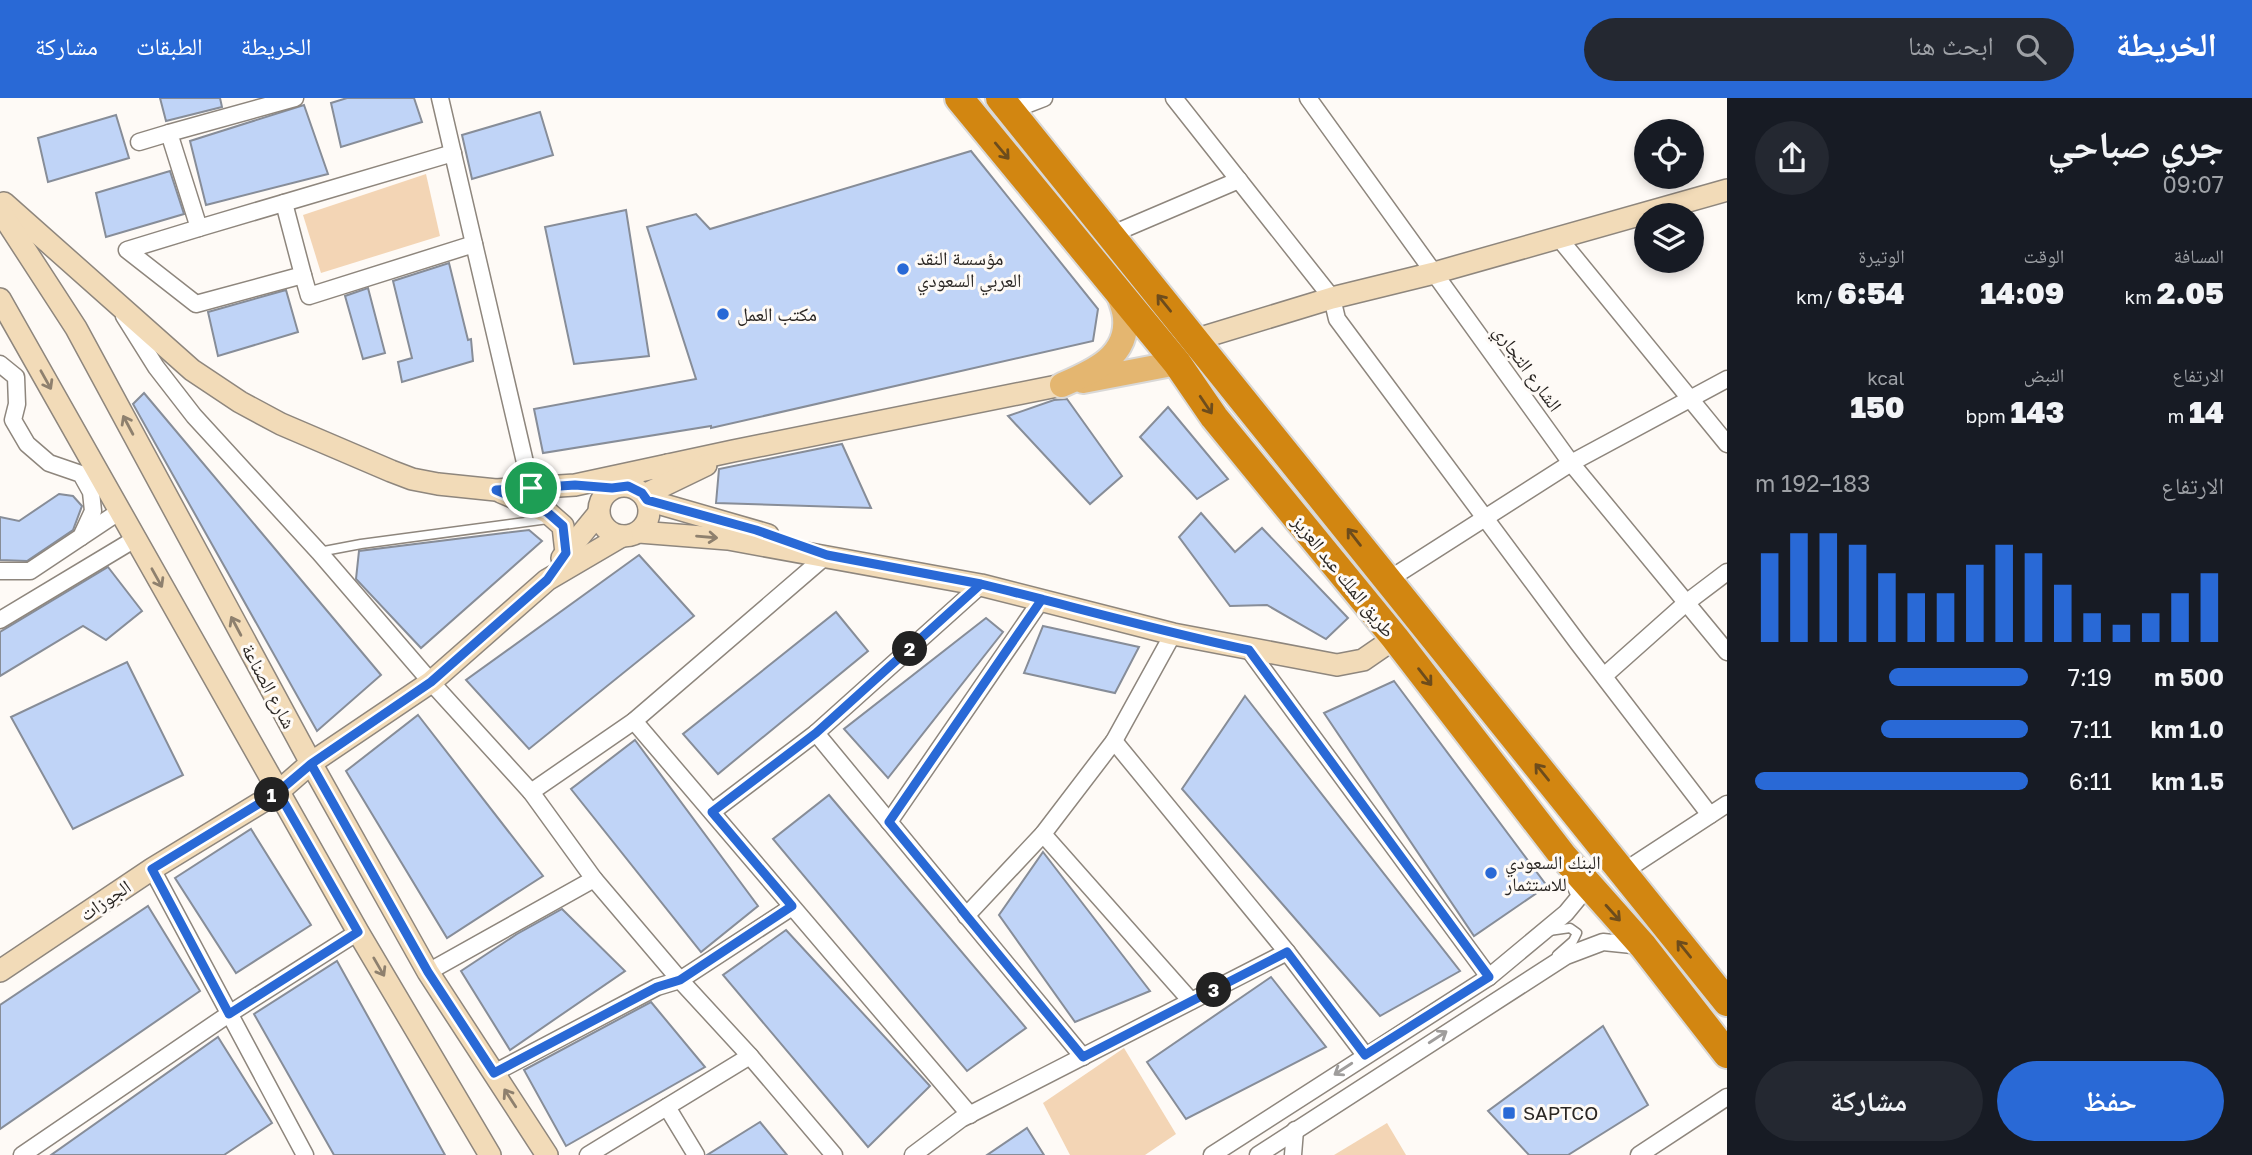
<!DOCTYPE html>
<html lang="ar">
<meta charset="utf-8">
<style>
body{margin:0;font-family:"Golos Text","Noto Naskh Arabic",sans-serif;background:#242831;color:#f1f3f6;direction:rtl;height:100vh;display:flex;flex-direction:column;font-size:26px;white-space:nowrap}
*{box-sizing:border-box;margin:0}
p{font-size:23px;color:#9ea1a6}
.icon{flex:none;width:38px;height:38px;fill:none;stroke:currentColor;stroke-width:2;stroke-linecap:round;stroke-linejoin:round}
.map{position:relative;flex:1;overflow:hidden;direction:ltr}
.panel{display:flex;flex-direction:column;background:#171b24;width:525px}
.panel>*{flex:none}
.controls{position:absolute;left:1634px;top:21px;display:grid;gap:14px}
.controls a{display:grid;place-items:center;width:70px;height:70px;border-radius:50%;background:#171b24;box-shadow:0 4px 10px #0003;font-size:35px}
.pin{position:absolute;display:grid;place-items:center;width:60px;height:60px;color:#fff;margin:-30px;border:4px solid #fff;border-radius:50%;box-shadow:0 2px 7px #0007}
.km{position:absolute;width:35px;height:35px;margin:-18px;border-radius:50%;background:#222;color:#fff;font-size:19px;line-height:35px;text-align:center}
.round{display:grid;place-items:center;flex:none;width:74px;height:74px;border-radius:37px;background:#242831}
.overview{display:flex;align-items:center;justify-content:space-between;height:119px;padding:0 28px}
h1{font-size:38px;font-weight:800;line-height:52px}
.figures{display:grid;grid-template-columns:repeat(3,1fr);gap:10px;height:119px;padding:7px 28px}
.figures div{display:grid;align-content:center}
.figures b{font-size:30px;font-weight:800}
.figures small{font-size:19px;font-weight:400}
.figures p{font-size:19px}
.chart{height:196px;padding:14px 28px}
.chart p{display:flex;justify-content:space-between}
.chart svg{width:100%;height:126px;margin-top:7px;stroke:#2969d6;stroke-width:6}
.action{display:flex;gap:14px;margin-top:auto;padding:14px 28px}
.action a{flex:1;height:80px;border-radius:42px;background:#2969d6;color:#fff;font-size:28px;font-weight:800;line-height:80px;text-align:center}
.action a+a{background:#242831;color:#f1f3f6}
ul{padding:0 28px;list-style:none;font-size:23px}
li{display:grid;grid-template-columns:112px 84px 1fr;align-items:center;height:52px}
li i{height:18px;border-radius:9px;background:#2969d6}
header{display:flex;align-items:center;gap:42px;box-sizing:border-box;height:98px;padding:0 35px;background:#2969d6;color:#fff}
header strong{font-size:33px}
nav{display:flex;gap:38px;margin-inline-start:auto;font-size:24px}
.search{width:490px;height:63px;background:#242831;display:flex;align-items:center;gap:18px;box-sizing:border-box;padding:0 24px;border-radius:38px;color:#9ea1a6;font-size:26px}
main{display:flex;flex:1;min-height:0}
.map>svg:first-child{display:block}
.green{fill:#f3d5b5}
.building{fill:#c0d4f7;stroke:#878d98;stroke-width:2}
.lines{fill:none;stroke-linecap:round;stroke-linejoin:round}
.lane-casing{stroke:#8e867d;stroke-width:11}
.street-casing{stroke:#8e867d;stroke-width:19}
.secondary-casing{stroke:#8e867d;stroke-width:24}
.primary-casing{stroke:#d9d8d7;stroke-width:28}
.highway-casing{stroke:#d9d8d7;stroke-width:32}
.lane{stroke:#fff;stroke-width:8}
.street{stroke:#fff;stroke-width:16}
.secondary{stroke:#f2dbb8;stroke-width:21}
.primary{stroke:#e4b670;stroke-width:24}
.highway{stroke:#d28611;stroke-width:28}
.oneway{stroke:#6d4c1c}
.oneway2{stroke:#8e806e}
.oneway3{stroke:#9f9d9c}
.route-casing{stroke:#fff;stroke-width:14}
.route{stroke:#2969d6;stroke-width:9}
.poi-dot{fill:#2969d6;stroke:#fefaf6;stroke-width:2.5}
.labels{text-anchor:middle;stroke-width:6;stroke-linejoin:round;paint-order:stroke}
.poi-label{font-size:19px;fill:#2a2623;stroke:#fefaf6;text-anchor:start}
.street-label{font-size:19px;fill:#2a2623;stroke:#fefaf6}
</style>
<header>
<strong>الخريطة</strong>
<div class="search"><svg class="icon" aria-label="search" viewBox="0 0 24 24"><circle cx="10" cy="10" r="6"/><path d="M15 15l6 6"/></svg>ابحث هنا</div>
<nav><a>الخريطة</a><a>الطبقات</a><a>مشاركة</a></nav>
</header>
<main>
<section class="panel">
<div class="overview"><div><h1>جري صباحي</h1><p>09:07</p></div><a class="round"><svg class="icon" aria-label="share" viewBox="0 0 24 24"><path d="M12 15V3M7 8l5-5 5 5M5 13v7h14v-7"/></svg></a></div>
<div class="figures">
<div><p>المسافة</p><b>2.05<small> km</small></b></div>
<div><p>الوقت</p><b>14:09</b></div>
<div><p>الوتيرة</p><b>6:54<small> /km</small></b></div>
</div>
<div class="figures">
<div><p>الارتفاع</p><b>14<small> m</small></b></div>
<div><p>النبض</p><b>143<small> bpm</small></b></div>
<div><p>kcal</p><b>150</b></div>
</div>
<div class="chart"><p><span>الارتفاع</span>183–192 m</p>
<svg viewBox="0 0 160 44" preserveAspectRatio="none"><path d="M5 44V13M15 44V6M25 44V6M35 44V10M45 44V20M55 44V27M65 44V27M75 44V17M85 44V10M95 44V13M105 44V24M115 44V34M125 44V38M135 44V34M145 44V27M155 44V20"/></svg>
</div>
<ul>
<li><b>500 m</b>7:19<i style="width:51%"></i></li>
<li><b>1.0 km</b>7:11<i style="width:54%"></i></li>
<li><b>1.5 km</b>6:11<i style="width:100%"></i></li>
</ul>
<div class="action"><a>حفظ</a><a>مشاركة</a></div>
</section>
<div class="map">
<svg width="1727" height="1057" viewBox="0 0 1727 1057">
<rect width="100%" height="100%" fill="#fefaf6"/>
<g class="green">
<path d="M426 76 440 138 321 175 303 117Z"/>
<path d="M1124 950 1176 1036 1145 1057H1070L1043 1005Z"/>
<path d="M1387 1025 1406 1057H1334Z"/>
</g>
<g class="building">
<path d="M160 0H220L222 9 166 23Z"/>
<path d="M347 0H414L422 24 341 49 331 5Z"/>
<path d="M304 7 328 76 206 107 190 43Z"/>
<path d="M540 14 553 57 472 81 462 37Z"/>
<path d="M116 17 129 60 48 84 38 40Z"/>
<path d="M971 53 1098 211 1093 243 711 330V328L543 355 534 311 696 281 647 129 696 116 710 131Z"/>
<path d="M170 73 184 116 106 139 96 95Z"/>
<path d="M626 112 649 258 574 266 545 129Z"/>
<path d="M449 165 468 242 471 241 473 263 402 284 398 264 412 260 393 183Z"/>
<path d="M368 190 385 255 363 261 345 198Z"/>
<path d="M286 192 298 234 218 258 208 214Z"/>
<path d="M144 295 381 577 317 633 133 306Z"/>
<path d="M1067 301 1122 378 1090 406 1008 318 1054 302Z"/>
<path d="M1168 309 1228 381 1197 401 1140 339Z"/>
<path d="M842 346 871 410 716 405 719 371Z"/>
<path d="M59 396 73 398 82 408 73 432 27 463 0 462V419L19 423Z"/>
<path d="M1201 415 1235 454 1262 430 1348 520 1326 541 1267 507 1230 508 1179 439Z"/>
<path d="M529 432 542 443 421 550 356 481 359 453Z"/>
<path d="M639 457 694 518 529 651 466 582Z"/>
<path d="M108 469 142 513 106 542 83 528 0 578V534Z"/>
<path d="M836 514 868 553 718 676 683 636Z"/>
<path d="M986 520 1003 534 888 680 844 631Z"/>
<path d="M1043 528 1139 549 1115 595 1024 575Z"/>
<path d="M127 564 183 677 73 731 11 619Z"/>
<path d="M1394 583 1547 788 1474 838 1324 615Z"/>
<path d="M1245 598 1460 873 1380 918 1182 691Z"/>
<path d="M418 617 543 778 447 840 346 673Z"/>
<path d="M635 642 758 808 701 854 571 691Z"/>
<path d="M829 697 1026 930 967 973 773 741Z"/>
<path d="M251 731 311 827 236 875 175 780Z"/>
<path d="M1043 754 1150 893 1075 924 999 817Z"/>
<path d="M148 808 200 893 0 1031V907Z"/>
<path d="M562 811 625 873 510 952 461 873 517 836Z"/>
<path d="M786 832 930 988 868 1049 723 877Z"/>
<path d="M337 863 445 1057H334L254 916Z"/>
<path d="M1271 879 1326 949 1186 1021 1147 964Z"/>
<path d="M651 904 705 969 566 1048 524 972Z"/>
<path d="M1603 928 1648 1007 1568 1057H1529L1488 1013Z"/>
<path d="M218 939 272 1025 224 1057H51Z"/>
<path d="M760 1024 787 1057H707Z"/>
<path d="M1027 1030 1044 1057H987Z"/>
</g>
<g class="lines">
<defs>
<g id="lane">
<path d="M319 454 361 446 548 421"/>
<path d="M1549 833 1570 830 1577 835 1573 843 1557 857"/>
</g>
<g id="street">
<path d="M295 0 169 35 199 130 453 55"/>
<path d="M440 0 531 390"/>
<path d="M1174 0 1332 200 1337 221 1578 545 1710 717"/>
<path d="M1308 0 1571 365 1727 554"/>
<path d="M1010 13 1044 0"/>
<path d="M139 44 169 35"/>
<path d="M199 130 127 152 196 206 303 177 284 105"/>
<path d="M1110 137 1239 82"/>
<path d="M1558 139 1727 346"/>
<path d="M303 177 309 198 474 146"/>
<path d="M124 218 156 269 194 318 319 454 431 584 531 694 594 781 680 882 750 958 834 1057"/>
<path d="M0 266 16 279 17 306 13 322 27 346 49 365 81 376 91 394 93 413 81 439 30 473H0"/>
<path d="M81 439 120 413"/>
<path d="M1388 482 1571 365 1727 281"/>
<path d="M0 522 135 441"/>
<path d="M1249 552 1489 879"/>
<path d="M1604 578 1686 505 1727 474"/>
<path d="M634 623 970 1017"/>
<path d="M816 635 1083 959"/>
<path d="M1114 643 1287 854"/>
<path d="M531 694 634 623 827 457"/>
<path d="M712 714 816 635 981 487"/>
<path d="M889 724 1042 501"/>
<path d="M1043 736 1191 903"/>
<path d="M152 771 305 1057"/>
<path d="M1623 774 1727 706"/>
<path d="M966 818 1043 736 1114 643 1173 536"/>
<path d="M428 874 594 781"/>
<path d="M494 975 657 889 680 882 792 809"/>
<path d="M667 1009 696 1057"/>
<path d="M22 1057 229 916 358 834"/>
<path d="M588 1057 750 958"/>
<path d="M913 1057 961 1021 1287 854 1365 957"/>
<path d="M1212 1057 1489 879 1566 815 1580 798 1572 780"/>
<path d="M1258 1057 1566 858 1603 844 1642 848"/>
<path d="M1293 1057 1295 1032"/>
<path d="M1639 1057 1727 999"/>
</g>
<g id="secondary">
<path d="M4 105 192 272 240 304 281 326 391 373 412 381 438 386 496 392 575 387 668 367"/>
<path d="M0 113 76 230 311 665 428 874 547 1057"/>
<path d="M0 201 358 834 490 1057"/>
<path d="M1194 242 1332 200 1434 175 1727 92"/>
<path d="M658 372 668 367 733 353 1062 287"/>
<circle cx="624" cy="413" r="25"/>
<path d="M501 394 547 414 563 428 566 455"/>
<path d="M644 397 706 367"/>
<path d="M647 402 768 437"/>
<path d="M639 434 728 441 981 487 1173 536 1337 567 1363 562 1395 540"/>
<path d="M562 460 598 416"/>
<path d="M0 873 152 771 278 694 311 665 431 584 547 482 622 438"/>
</g>
<g id="primary">
<path d="M1083 283 1177 265"/>
<path d="M1062 287C1092 274 1129 259 1125 219 1124 210 1120 201 1117 192"/>
</g>
<g id="highway">
<path d="M959 0 1177 265 1214 319 1395 540 1563 758 1643 848 1727 956"/>
<path d="M1000 0 1727 904"/>
</g>
</defs>
<use href="#lane" class="lane-casing"/>
<use href="#street" class="street-casing"/>
<use href="#secondary" class="secondary-casing"/>
<use href="#primary" class="primary-casing"/>
<use href="#highway" class="highway-casing"/>
<use href="#lane" class="lane"/>
<use href="#street" class="street"/>
<use href="#secondary" class="secondary"/>
<use href="#primary" class="primary"/>
<use href="#highway" class="highway"/>
</g>
<defs><path id="oneway-shaft" d="M-6 0H5M1.5-3L5.5 0L1.5 3" fill="none" stroke-width="1.6" stroke-linecap="round" stroke-linejoin="round" transform="scale(1.75)"/></defs>
<g class="oneway">
<use href="#oneway-shaft" transform="translate(1002 53) rotate(50)"/>
<use href="#oneway-shaft" transform="translate(1164 205) rotate(-129)"/>
<use href="#oneway-shaft" transform="translate(1206 307) rotate(56)"/>
<use href="#oneway-shaft" transform="translate(1354 439) rotate(-128)"/>
<use href="#oneway-shaft" transform="translate(1425 579) rotate(52)"/>
<use href="#oneway-shaft" transform="translate(1542 674) rotate(-129)"/>
<use href="#oneway-shaft" transform="translate(1613 815) rotate(48)"/>
<use href="#oneway-shaft" transform="translate(1684 851) rotate(-129)"/>
</g>
<g class="oneway2">
<use href="#oneway-shaft" transform="translate(46 282) rotate(61)"/>
<use href="#oneway-shaft" transform="translate(128 327) rotate(-118)"/>
<use href="#oneway-shaft" transform="translate(707 439) rotate(5)"/>
<use href="#oneway-shaft" transform="translate(157 480) rotate(61)"/>
<use href="#oneway-shaft" transform="translate(236 528) rotate(-118)"/>
<use href="#oneway-shaft" transform="translate(379 869) rotate(60)"/>
<use href="#oneway-shaft" transform="translate(510 1000) rotate(-123)"/>
</g>
<g class="oneway3">
<use href="#oneway-shaft" transform="translate(1438 939) rotate(-33)"/>
<use href="#oneway-shaft" transform="translate(1343 971) rotate(147)"/>
</g>
<g class="lines">
<defs>
<path id="route" d="M531 390 496 392 547 414 563 428 566 455 547 482 431 584 311 666 278 694 358 834 229 916 152 771 278 694 311 666 428 874 494 975 657 889 680 882 792 808 712 714 816 635 981 486C1071 508 1159 533 1249 552L1489 879 1365 957 1287 854 1083 959 889 724 1042 501 981 486 827 457 756 432 647 402 642 395 628 388 612 390 575 387 531 390"/>
</defs>
<use href="#route" class="route-casing"/>
<use href="#route" class="route"/>
</g>
<g class="poi-dot">
<circle cx="903" cy="171" r="7"/>
<circle cx="723" cy="216" r="7"/>
<circle cx="1491" cy="775" r="7"/>
<rect x="1502" y="1008" width="14" height="14" rx="3.5"/>
</g>
<g class="labels">
<g class="poi-label">
<text x="917" y="167">مؤسسة النقد<tspan x="917" dy="22">العربي السعودي</tspan></text>
<text x="737" y="223">مكتب العمل</text>
<text x="1505" y="771">البنك السعودي<tspan x="1505" dy="22">للاستثمار</tspan></text>
<text x="1523" y="1022">SAPTCO</text>
</g>
<g class="street-label">
<text transform="translate(1528 270) rotate(54)" y="7">الشارع التجاري</text>
<text transform="translate(1344 478) rotate(51)" y="7">طريق الملك عبد العزيز</text>
<text transform="translate(269 588) rotate(62)" y="7">شارع الصناعة</text>
<text transform="translate(105 802) rotate(-34)" y="7">الجوزات</text>
</g>
</g>
</svg>
<div class="controls">
<a><svg class="icon" aria-label="locate" viewBox="0 0 24 24"><circle cx="12" cy="12" r="6"/><path d="M12 2v4M12 18v4M2 12h4M18 12h4"/></svg></a>
<a><svg class="icon" aria-label="layers" viewBox="0 0 24 24"><path d="M12 4l9 5-9 5-9-5zM3 14l9 5 9-5"/></svg></a>
</div>
<div class="pin" style="left:531px;top:390px;background:#1e9e55"><svg class="icon" aria-label="arrive" viewBox="0 0 24 24"><path d="M6 21V4h12l-3 4 3 4H6"/></svg></div>
<b class="km" style="left:272px;top:697px">1</b>
<b class="km" style="left:910px;top:551px">2</b>
<b class="km" style="left:1214px;top:892px">3</b>
</div>
</main>
